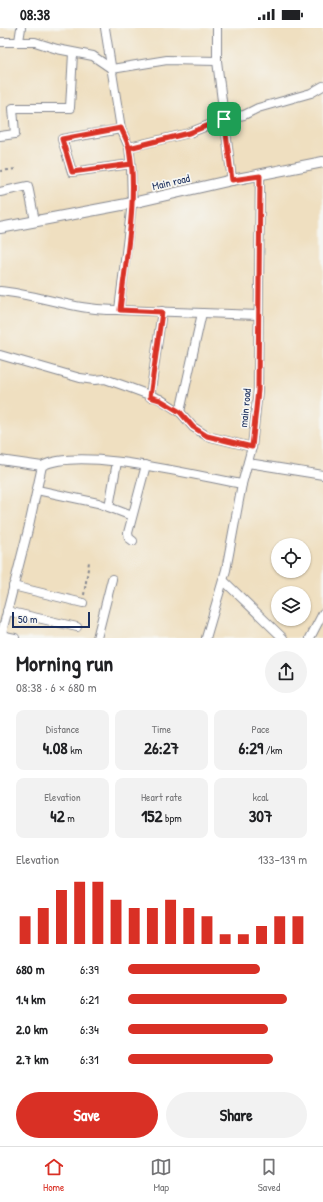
<!DOCTYPE html>
<meta charset="utf-8">
<style>
body{margin:0;font-family:"Patrick Hand",sans-serif;background:#f2f2f2;color:#202124;height:100vh;display:flex;flex-direction:column;font-size:15px;white-space:nowrap}
*{box-sizing:border-box;margin:0}
p{font-size:13px;color:#757577}
.icon{flex:none;width:22px;height:22px;fill:none;stroke:currentColor;stroke-width:2;stroke-linecap:round;stroke-linejoin:round}
.map{position:relative;height:610px;overflow:hidden}
.side{display:flex;flex-direction:column;background:#fff;flex:1}
.side>*{flex:none}
.buttons{position:absolute;left:271px;top:510px;display:grid;gap:8px}
.buttons a{display:grid;place-items:center;width:40px;height:40px;border-radius:50%;background:#fff;box-shadow:0 1px 3px #0004;font-size:20px}
.scale{position:absolute;left:12px;bottom:10px;width:78px;box-sizing:border-box;padding-left:4px;border:2px solid #1b2f5e;border-top:0;font-size:11px;line-height:14px;white-space:nowrap;color:#1b2f5e;-webkit-text-stroke:3px #f6f6f2;paint-order:stroke}
.pin{position:absolute;display:grid;place-items:center;width:34px;height:34px;color:#fff;margin:-17px;border-radius:8px;box-shadow:0 2px 6px #0006}
.round{display:grid;place-items:center;flex:none;width:42px;height:42px;border-radius:21px;background:#f2f2f2}
.headline{display:flex;align-items:center;justify-content:space-between;height:68px;padding:0 16px}
h1{font-size:22px;font-weight:700;line-height:30px}
.stats{display:grid;grid-template-columns:repeat(3,1fr);gap:6px;height:68px;padding:4px 16px}
.stats div{display:grid;align-content:center;border-radius:8px;background:#f2f2f2;text-align:center}
.stats b{font-size:17px;font-weight:700}
.stats small{font-size:11px;font-weight:400}
.stats p{font-size:11px}
.chart{height:112px;padding:8px 16px}
.chart p{display:flex;justify-content:space-between}
.chart svg{width:100%;height:72px;margin-top:4px;stroke:#d93025;stroke-width:6}
.primary-button{display:flex;gap:8px;margin-top:auto;padding:8px 16px}
.primary-button a{flex:1;height:46px;border-radius:24px;background:#d93025;color:#fff;font-size:16px;font-weight:700;line-height:46px;text-align:center}
.primary-button a+a{background:#f2f2f2;color:#202124}
ul{padding:0 16px;list-style:none;font-size:13px}
li{display:grid;grid-template-columns:64px 48px 1fr;align-items:center;height:30px}
li i{height:10px;border-radius:5px;background:#d93025}
.status{display:flex;justify-content:space-between;align-items:center;height:28px;padding:0 20px;background:#fff;direction:ltr}
.status svg{height:11px;fill:currentColor}
.tabs{display:flex;justify-content:space-around;align-items:center;height:56px;border-top:1px solid #e0e0e0;background:#fff;font-size:11px;color:#757577}
.tabs a{display:grid;justify-items:center;gap:2px}
.tabs .selected{color:#d93025}
.map>svg:first-child{display:block}
.lines{fill:none;stroke-linecap:round;stroke-linejoin:round}
.minor-casing{stroke:#85878f;stroke-width:10}
.tertiary-casing{stroke:#85878f;stroke-width:12}
.path{stroke:#85878f;stroke-width:2;stroke-dasharray:3 3;stroke-linecap:butt}
.minor{stroke:#fff;stroke-width:8}
.tertiary{stroke:#fff;stroke-width:10}
.route-casing{stroke:#fff;stroke-width:8}
.route{stroke:#d93025;stroke-width:5}
.labels{text-anchor:middle;stroke-width:3.5;stroke-linejoin:round;paint-order:stroke}
.street-label{font-size:11px;fill:#1b2f5e;stroke:#f6f6f2}
</style>
<div class="status"><b>08:38</b><svg viewBox="0 0 49 12"><path d="M0 12V9h3v3zM5 12V6h3v6zM10 12V3h3v9zM15 12V0h3v12zM26 1h20v11H26zM47 4h2v5h-2z"/></svg></div>
<div class="map">
<svg width="323" height="610" viewBox="0 0 323 610">
<rect width="100%" height="100%" fill="#f6f6f2"/>
<filter id="ink" filterUnits="userSpaceOnUse"><feTurbulence type="fractalNoise" baseFrequency=".025" numOctaves="2"/><feDisplacementMap in="SourceGraphic" scale="8" xChannelSelector="R" yChannelSelector="G"/><feConvolveMatrix kernelMatrix="1 2 1 2 8 2 1 2 1" color-interpolation-filters="sRGB"/></filter>
<filter id="wash" filterUnits="userSpaceOnUse"><feTurbulence type="fractalNoise" baseFrequency=".012" numOctaves="4" result="noise"/><feDisplacementMap in="SourceGraphic" scale="16" xChannelSelector="R" yChannelSelector="G"/><feGaussianBlur stdDeviation="0.9" result="paint"/><feColorMatrix in="noise" values="0 0 0 0 0 0 0 0 0 0 0 0 0 0 0 0 0 1.4 0 .05"/><feComposite in="paint" operator="in"/></filter>
<g filter="url(#wash)">
<rect width="100%" height="100%" fill="#efdfc0"/>
</g>
<g filter="url(#ink)">
<g class="lines">
<defs>
<g id="minor">
<path d="M105 0 121 101 129 119 131 136 132 175 119 282 258 287"/>
<path d="M217 0V33L232 152"/>
<path d="M19 13 21 0"/>
<path d="M0 14H35L57 21 93 28 112 41 167 32 217 33"/>
<path d="M121 101 62 111 72 144 131 136"/>
<path d="M0 108 15 106 13 80H70L73 25"/>
<path d="M129 119 189 105 224 91 244 87 258 80 311 65 323 58"/>
<path d="M0 164 28 158 35 193"/>
<path d="M0 263C41 267 76 283 119 282"/>
<path d="M0 327 80 350 95 352 105 351 125 358 160 371 180 384 193 399 207 408 252 419"/>
<path d="M150 369 162 283"/>
<path d="M180 384 202 285"/>
<path d="M0 432 42 438"/>
<path d="M248 435 323 447"/>
<path d="M37 462 98 475 132 488"/>
<path d="M109 479 117 434"/>
<path d="M133 513 129 510 128 505 146 437"/>
<path d="M224 553 283 610"/>
<path d="M13 558 83 575"/>
<path d="M7 583 77 599"/>
<path d="M0 607 15 610"/>
<path d="M2 610 3 600 28 502 42 438C80 418 197 448 242 456"/>
<path d="M97 610 112 551"/>
<path d="M206 610 226 542 242 456 252 419 258 362 260 148"/>
<path d="M310 610 323 585"/>
</g>
<path id="tertiary" d="M0 200 132 175 232 152 323 134"/>
</defs>
<use href="#minor" class="minor-casing"/>
<use href="#tertiary" class="tertiary-casing"/>
<g class="path">
<path d="M0 143 17 141"/>
<path d="M84 567 89 534"/>
</g>
<use href="#minor" class="minor"/>
<use href="#tertiary" class="tertiary"/>
</g>
</g>
<g class="lines" filter="url(#ink)">
<defs>
<path id="route" d="M224 91 189 105 129 120 131 136 72 144 62 111 121 100C124 107 128 114 129 120 139 165 125 235 120 282L162 284 150 369 160 372 180 384 193 399 207 408 252 419 258 362 260 148 232 152 224 91"/>
</defs>
<use href="#route" class="route-casing"/>
<use href="#route" class="route"/>
</g>
<g class="labels">
<g class="street-label">
<text transform="translate(171 154) rotate(-13)" y="4">Main road</text>
<text transform="translate(245 380) rotate(-84)" y="4">main road</text>
</g>
</g>
</svg>
<div class="buttons">
<a><svg class="icon" aria-label="locate" viewBox="0 0 24 24"><circle cx="12" cy="12" r="6"/><path d="M12 2v4M12 18v4M2 12h4M18 12h4"/></svg></a>
<a><svg class="icon" aria-label="layers" viewBox="0 0 24 24"><path d="M12 4l9 5-9 5-9-5zM3 14l9 5 9-5"/></svg></a>
</div>
<div class="scale">50 m</div>
<div class="pin" style="left:224px;top:91px;background:#1e9e55"><svg class="icon" aria-label="arrive" viewBox="0 0 24 24"><path d="M6 21V4h12l-3 4 3 4H6"/></svg></div>
</div>
<section class="side">
<div class="headline"><div><h1>Morning run</h1><p>08:38 · 6 × 680 m</p></div><a class="round"><svg class="icon" aria-label="share" viewBox="0 0 24 24"><path d="M12 15V3M7 8l5-5 5 5M5 13v7h14v-7"/></svg></a></div>
<div class="stats">
<div><p>Distance</p><b>4.08<small> km</small></b></div>
<div><p>Time</p><b>26:27</b></div>
<div><p>Pace</p><b>6:29<small> /km</small></b></div>
</div>
<div class="stats">
<div><p>Elevation</p><b>42<small> m</small></b></div>
<div><p>Heart rate</p><b>152<small> bpm</small></b></div>
<div><p>kcal</p><b>307</b></div>
</div>
<div class="chart"><p><span>Elevation</span>133–139 m</p>
<svg viewBox="0 0 160 44" preserveAspectRatio="none"><path d="M5 44V27M15 44V22M25 44V11M35 44V6M45 44V6M55 44V17M65 44V22M75 44V22M85 44V17M95 44V22M105 44V27M115 44V38M125 44V38M135 44V33M145 44V27M155 44V27"/></svg>
</div>
<ul>
<li><b>680 m</b>6:39<i style="width:74%"></i></li>
<li><b>1.4 km</b>6:21<i style="width:89%"></i></li>
<li><b>2.0 km</b>6:34<i style="width:78%"></i></li>
<li><b>2.7 km</b>6:31<i style="width:81%"></i></li>
</ul>
<div class="primary-button"><a>Save</a><a>Share</a></div>
</section>
<nav class="tabs">
<a class="selected"><svg class="icon" aria-label="home" viewBox="0 0 24 24"><path d="M3 11l9-7 9 7M6 9v11h12V9"/></svg>Home</a>
<a><svg class="icon" aria-label="map" viewBox="0 0 24 24"><path d="M3 6l6-2 6 2 6-2v14l-6 2-6-2-6 2zM9 4v14M15 6v14"/></svg>Map</a>
<a><svg class="icon" aria-label="saved" viewBox="0 0 24 24"><path d="M7 4h10v16l-5-4-5 4z"/></svg>Saved</a>
</nav>
